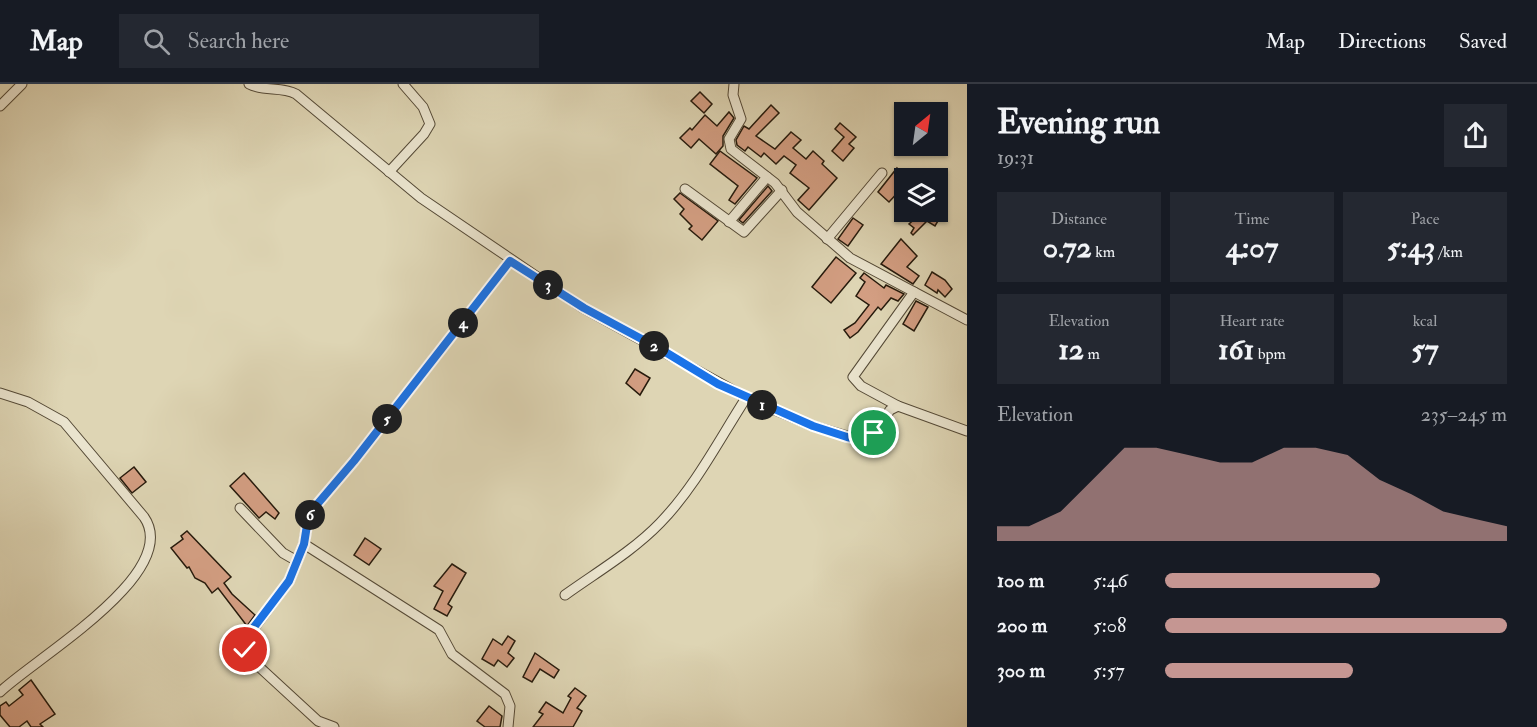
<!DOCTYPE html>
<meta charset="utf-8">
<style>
body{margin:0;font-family:"IM FELL Double Pica",serif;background:#242831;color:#f1f3f6;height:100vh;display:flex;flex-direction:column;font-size:22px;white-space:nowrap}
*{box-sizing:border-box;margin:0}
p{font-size:20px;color:#9ea1a6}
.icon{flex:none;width:33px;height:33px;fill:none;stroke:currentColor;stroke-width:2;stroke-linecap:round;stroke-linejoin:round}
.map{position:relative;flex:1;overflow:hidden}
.panel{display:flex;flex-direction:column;background:#171b24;width:570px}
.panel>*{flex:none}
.needle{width:39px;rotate:29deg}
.controls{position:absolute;left:894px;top:18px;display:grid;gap:12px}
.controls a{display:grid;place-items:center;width:54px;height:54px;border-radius:0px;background:#171b24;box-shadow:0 2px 4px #0004;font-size:30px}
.pin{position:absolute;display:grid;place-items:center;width:51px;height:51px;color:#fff;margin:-26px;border:3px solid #fff;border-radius:50%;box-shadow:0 2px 6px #0007}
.km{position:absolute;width:30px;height:30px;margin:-15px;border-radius:50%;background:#222;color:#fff;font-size:16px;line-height:30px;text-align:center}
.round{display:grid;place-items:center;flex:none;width:63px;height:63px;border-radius:0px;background:#242831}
.headline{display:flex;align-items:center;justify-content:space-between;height:102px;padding:0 30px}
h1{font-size:33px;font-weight:700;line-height:45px}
.figures{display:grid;grid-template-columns:repeat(3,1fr);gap:9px;height:102px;padding:6px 30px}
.figures div{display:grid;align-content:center;border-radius:0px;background:#242831;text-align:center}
.figures b{font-size:30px;font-weight:700}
.figures small{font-size:16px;font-weight:400}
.figures p{font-size:16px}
.chart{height:168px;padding:12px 30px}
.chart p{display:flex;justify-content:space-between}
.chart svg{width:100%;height:108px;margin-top:6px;fill:#c59692;opacity:.7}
ul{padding:0 30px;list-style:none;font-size:20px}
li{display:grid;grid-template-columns:96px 72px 1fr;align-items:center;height:45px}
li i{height:15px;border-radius:8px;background:#c59692}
header{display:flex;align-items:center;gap:36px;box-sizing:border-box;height:84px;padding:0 30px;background:#171b24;border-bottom:2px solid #363941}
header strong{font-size:28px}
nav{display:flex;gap:33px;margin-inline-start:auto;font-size:21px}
.search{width:420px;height:54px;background:#242831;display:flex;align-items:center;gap:15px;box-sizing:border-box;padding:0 21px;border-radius:0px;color:#9ea1a6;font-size:22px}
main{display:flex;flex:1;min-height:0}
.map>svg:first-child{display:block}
.building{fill:#d39e82;stroke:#261a0c;stroke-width:1.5}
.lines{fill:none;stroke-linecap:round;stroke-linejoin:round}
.minor-casing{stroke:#544936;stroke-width:11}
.minor{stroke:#eae4ce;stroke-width:9}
.route-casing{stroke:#fff;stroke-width:12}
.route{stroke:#1a73e8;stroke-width:8}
</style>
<header>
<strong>Map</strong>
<div class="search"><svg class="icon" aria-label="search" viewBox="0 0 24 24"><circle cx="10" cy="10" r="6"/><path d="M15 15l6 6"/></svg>Search here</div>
<nav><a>Map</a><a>Directions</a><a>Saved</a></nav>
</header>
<main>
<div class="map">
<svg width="967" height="643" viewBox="0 0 967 643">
<rect width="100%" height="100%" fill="#ded5b4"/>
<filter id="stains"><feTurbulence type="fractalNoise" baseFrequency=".00333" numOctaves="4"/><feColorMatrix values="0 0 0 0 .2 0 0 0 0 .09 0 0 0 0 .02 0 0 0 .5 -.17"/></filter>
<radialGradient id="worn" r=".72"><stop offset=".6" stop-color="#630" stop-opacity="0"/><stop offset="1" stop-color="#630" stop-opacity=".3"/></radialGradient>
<g class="building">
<path d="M700 8 712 20 704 29 691 17Z"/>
<path d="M771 21 779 29 756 52 775 65 791 48 801 56 793 64 806 75 813 67 824 77 822 80 837 94 809 126 798 116 809 104 790 89 796 81 784 72 776 80 764 69 761 73 748 63 745 67 737 61 736 56 744 42 749 45Z"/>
<path d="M729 28 734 34 723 52V62L716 70 699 55 691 64 680 54 690 44 692 46 705 31 717 42Z"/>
<path d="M840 39 856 53 849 60 854 64 843 77 832 67 844 53 835 45Z"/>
<path d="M720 67 757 94 735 120 729 116 738 102 710 80Z"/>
<path d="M897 84 904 91 896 99 902 104 889 118 878 108Z"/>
<path d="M768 102 772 107 743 139 739 136Z"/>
<path d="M680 109 718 137 702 156 689 145 692 142 680 130 684 125 674 115Z"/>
<path d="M925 128 942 130 935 142 927 137 913 151 911 149 914 144 909 140 917 133 920 135Z"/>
<path d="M853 134 863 141 848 162 838 155Z"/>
<path d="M901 155 917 172 907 183 919 192 913 200 881 180Z"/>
<path d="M836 173 856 189 831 219 812 203Z"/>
<path d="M932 188 945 196 952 205 945 213 938 206 937 209 925 201Z"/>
<path d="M864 189 884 204 886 201 904 210 898 217 891 214 881 226 878 223 858 248 850 254 844 246 855 239 869 221 856 212 865 198 860 194Z"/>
<path d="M916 217 928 223 914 247 903 240Z"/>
<path d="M635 285 650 294 640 311 626 299Z"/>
<path d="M134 383 146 398 132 409 120 394Z"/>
<path d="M244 389 279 429 275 435 266 428 259 434 230 402Z"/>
<path d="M187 447 231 493 224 499 232 510 255 531 247 542 218 504 212 509 205 499 195 494 189 483 187 484 171 464 183 455 181 452Z"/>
<path d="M365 454 381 465 369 481 354 471Z"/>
<path d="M452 480 466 489 448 520 452 523 447 532 434 525 443 507 434 502Z"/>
<path d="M508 552 515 557 508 569 514 574 507 583 498 576 494 582 482 575 493 555 502 561Z"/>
<path d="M535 569 559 586 554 594 540 585 532 598 523 593Z"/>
<path d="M31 596 55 630 40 640 43 643H31L27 637 19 643H10L0 631V622L6 618 9 622 23 611 19 606Z"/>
<path d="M575 604 586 612 577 624 582 627 573 643H533L543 630 539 628 546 618 563 629 571 614 568 612Z"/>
<path d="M489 622 502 632 500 643H485L477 637Z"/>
</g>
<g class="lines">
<defs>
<g id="minor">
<path d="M249 0C264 8 281 2 296 10L421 114 583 224 751 316 813 342 861 356 871 355 890 326 898 322 967 347"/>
<path d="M734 0 733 11 741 35 729 55 731 65 775 99 797 128 850 174 967 236"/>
<path d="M0 22 22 0"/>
<path d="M389 88 424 50 430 40 423 23 403 0"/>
<path d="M685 105 744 148 782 106"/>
<path d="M729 138 767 93"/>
<path d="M827 155 882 89"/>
<path d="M0 309 28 318 64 338 144 433C183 489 34 575 0 608"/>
<path d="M898 322 861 302 853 293 914 208"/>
<path d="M240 424 283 469 297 477"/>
<path d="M304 460 439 546 452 570 505 610 510 622 508 643"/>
<path d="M565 511C597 488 633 467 660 439 695 403 719 356 746 314"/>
<path d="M334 643 318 637 255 579 245 566V556L289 497 304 460 308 435 314 424 354 377 510 177"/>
</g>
</defs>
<use href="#minor" class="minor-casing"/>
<use href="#minor" class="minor"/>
</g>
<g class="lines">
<defs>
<path id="route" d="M245 566 248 551 289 497 304 460 308 435 314 424 354 377 510 177 584 224 662 266 718 300 813 342 847 353 861 356 871 355 874 349"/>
</defs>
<use href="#route" class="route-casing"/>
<use href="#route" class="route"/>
</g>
<rect width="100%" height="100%" filter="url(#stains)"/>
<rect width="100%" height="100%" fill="url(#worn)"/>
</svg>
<div class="controls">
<a><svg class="needle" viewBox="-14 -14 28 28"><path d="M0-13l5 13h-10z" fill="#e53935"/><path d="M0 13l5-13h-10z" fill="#9ea1a6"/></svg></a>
<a><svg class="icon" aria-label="layers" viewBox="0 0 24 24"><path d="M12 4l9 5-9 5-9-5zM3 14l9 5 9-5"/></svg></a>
</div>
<div class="pin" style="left:874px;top:349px;background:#1e9e55"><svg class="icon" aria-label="arrive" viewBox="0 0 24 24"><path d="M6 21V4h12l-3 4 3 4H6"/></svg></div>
<div class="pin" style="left:245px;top:566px;background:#d93025"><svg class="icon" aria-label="check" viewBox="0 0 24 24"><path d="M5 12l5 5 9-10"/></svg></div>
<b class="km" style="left:762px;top:321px">1</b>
<b class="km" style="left:654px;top:262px">2</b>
<b class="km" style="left:548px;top:201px">3</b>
<b class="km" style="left:463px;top:239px">4</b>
<b class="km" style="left:387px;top:335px">5</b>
<b class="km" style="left:310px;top:431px">6</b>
</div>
<section class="panel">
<div class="headline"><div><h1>Evening run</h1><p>19:31</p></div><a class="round"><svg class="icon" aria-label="share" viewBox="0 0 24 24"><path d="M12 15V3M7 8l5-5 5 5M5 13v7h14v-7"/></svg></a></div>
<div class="figures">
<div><p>Distance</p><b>0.72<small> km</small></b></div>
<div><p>Time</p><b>4:07</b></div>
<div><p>Pace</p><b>5:43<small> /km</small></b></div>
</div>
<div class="figures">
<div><p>Elevation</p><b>12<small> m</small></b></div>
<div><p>Heart rate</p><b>161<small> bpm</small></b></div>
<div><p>kcal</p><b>57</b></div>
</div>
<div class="chart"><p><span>Elevation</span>235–245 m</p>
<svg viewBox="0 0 160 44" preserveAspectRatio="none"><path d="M0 44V38L10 38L20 32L30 19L40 6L50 6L60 9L70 12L80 12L90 6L100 6L110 9L120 19L130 25L140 32L150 35L160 38V44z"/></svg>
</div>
<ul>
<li><b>100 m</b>5:46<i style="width:63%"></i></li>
<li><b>200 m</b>5:08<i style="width:100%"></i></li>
<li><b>300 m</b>5:57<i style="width:55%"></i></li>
</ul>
</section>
</main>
